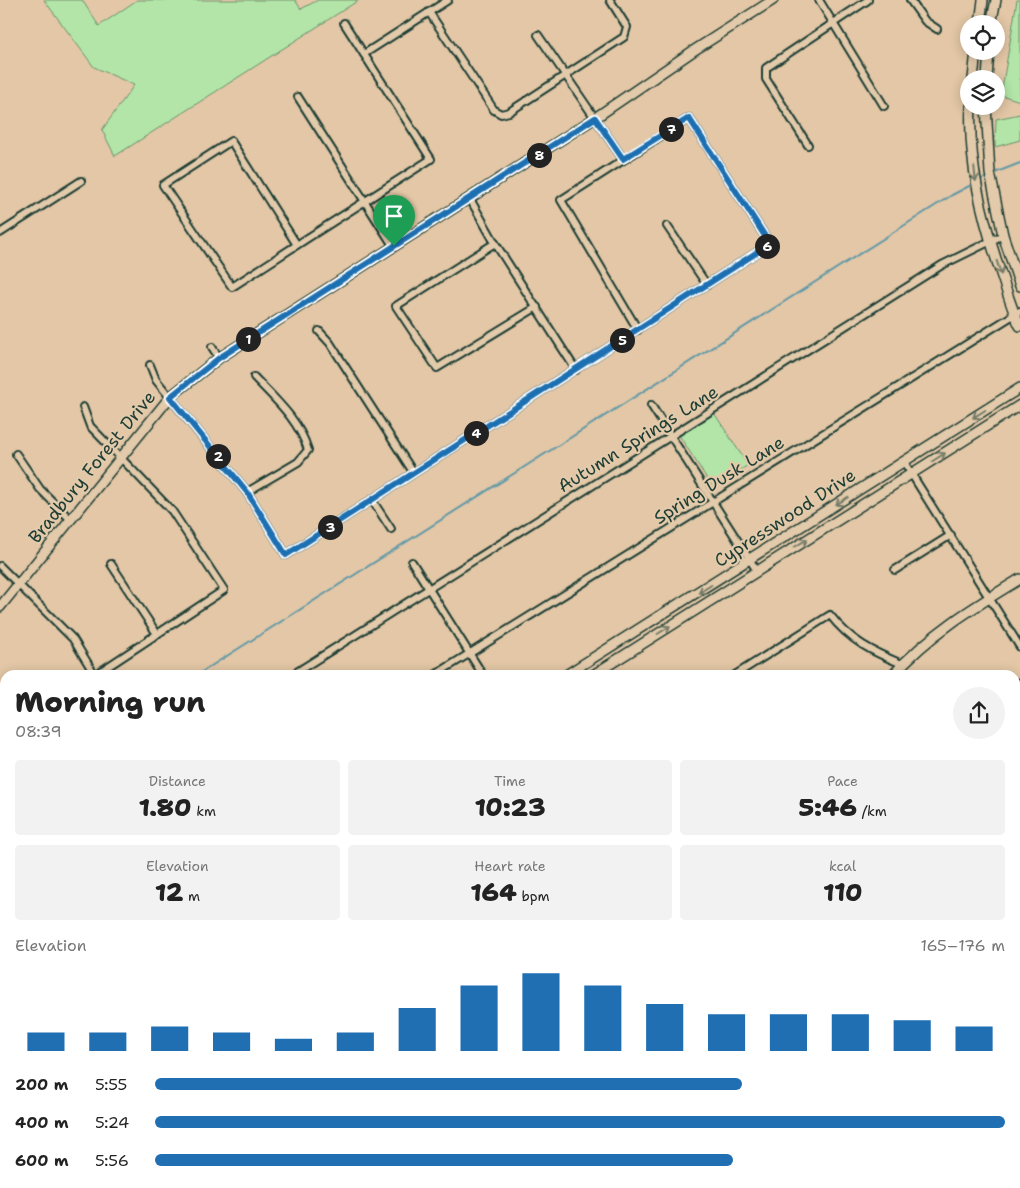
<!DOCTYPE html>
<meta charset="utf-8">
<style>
body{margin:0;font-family:"Shantell Sans",sans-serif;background:#f2f2f2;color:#222;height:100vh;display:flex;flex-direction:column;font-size:19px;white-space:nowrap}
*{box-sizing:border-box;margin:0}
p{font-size:16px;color:#767676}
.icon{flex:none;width:28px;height:28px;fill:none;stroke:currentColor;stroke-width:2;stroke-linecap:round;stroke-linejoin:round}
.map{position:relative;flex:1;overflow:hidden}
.drawer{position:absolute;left:0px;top:670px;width:1020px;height:519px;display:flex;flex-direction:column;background:#fff;border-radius:15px 15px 0 0;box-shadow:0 2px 12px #0003}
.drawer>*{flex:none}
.controls{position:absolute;left:960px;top:15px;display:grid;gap:10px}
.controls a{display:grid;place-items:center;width:45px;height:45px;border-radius:50%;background:#fff;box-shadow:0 2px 12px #0003;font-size:25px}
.pin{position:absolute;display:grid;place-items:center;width:42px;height:42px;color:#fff;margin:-51px -21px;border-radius:50% 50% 50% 0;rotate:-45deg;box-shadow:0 0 5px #0007}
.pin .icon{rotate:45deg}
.km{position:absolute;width:25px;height:25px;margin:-12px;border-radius:50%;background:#222;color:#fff;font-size:14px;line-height:25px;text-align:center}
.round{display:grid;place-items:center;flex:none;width:52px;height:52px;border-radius:26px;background:#f2f2f2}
.overview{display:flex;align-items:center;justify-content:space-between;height:85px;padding:0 15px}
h1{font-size:28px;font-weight:800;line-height:38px}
.stats{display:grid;grid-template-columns:repeat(3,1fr);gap:8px;height:85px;padding:5px 15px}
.stats div{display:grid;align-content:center;border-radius:5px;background:#f2f2f2;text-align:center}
.stats b{font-size:25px;font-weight:800}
.stats small{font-size:14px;font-weight:400}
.stats p{font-size:14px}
.chart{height:140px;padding:10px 15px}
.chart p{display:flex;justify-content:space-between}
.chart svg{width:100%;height:90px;margin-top:5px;stroke:#1f6fb2;stroke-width:6}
ul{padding:0 15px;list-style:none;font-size:16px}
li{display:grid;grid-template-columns:80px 60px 1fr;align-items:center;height:38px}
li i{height:12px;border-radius:6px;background:#1f6fb2}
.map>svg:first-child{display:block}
.green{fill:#b2e5a7;stroke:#68916e}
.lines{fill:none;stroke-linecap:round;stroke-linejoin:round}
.stream{stroke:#6499a7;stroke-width:2}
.street-casing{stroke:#1f3d34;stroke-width:10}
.secondary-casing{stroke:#1f3d34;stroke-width:12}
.street{stroke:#e2caaa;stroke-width:6}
.secondary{stroke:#e2caaa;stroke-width:9}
.oneway{stroke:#777c69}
.route-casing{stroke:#fff;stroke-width:10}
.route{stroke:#1f6fb2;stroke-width:6}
.labels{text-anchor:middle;stroke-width:4.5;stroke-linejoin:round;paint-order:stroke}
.street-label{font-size:18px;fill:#1f3d34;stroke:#e2caaa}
</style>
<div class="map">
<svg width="1020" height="1188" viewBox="0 0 1020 1188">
<rect width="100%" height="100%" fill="#e3c7a6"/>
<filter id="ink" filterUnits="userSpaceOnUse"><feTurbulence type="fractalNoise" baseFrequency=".02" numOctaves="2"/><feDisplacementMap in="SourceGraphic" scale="10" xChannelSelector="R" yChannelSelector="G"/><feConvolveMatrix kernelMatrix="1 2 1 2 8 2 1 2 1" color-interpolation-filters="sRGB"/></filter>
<g filter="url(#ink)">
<g class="green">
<path d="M44 0H82L99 26 137 0H295L301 9 318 0H359L115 156 102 130 134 85 94 67Z"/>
<path d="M1017 0H1020V101L1001 95Z"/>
<path d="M1020 114V140L995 147 996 119Z"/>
<path d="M714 413 748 465 713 488 679 435Z"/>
</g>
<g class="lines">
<g class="stream">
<path d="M992 174 1020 163"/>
<path d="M979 181 988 176"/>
<path d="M197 675 952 195 973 184"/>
<path d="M1015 1178 1020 1175"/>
<path d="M1000 1188 1006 1184"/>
</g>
<defs>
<g id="street">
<path d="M819 0 884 106"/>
<path d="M910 0 925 21 937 29"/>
<path d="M429 12 494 110 501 114 509 112 624 37 627 27 610 0"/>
<path d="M538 35 623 159"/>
<path d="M364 54 448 0"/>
<path d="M298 97 394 247"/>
<path d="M808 145 766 79V68L868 0"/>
<path d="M470 199 495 243 576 370"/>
<path d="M667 226 707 285"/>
<path d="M0 233 81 181"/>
<path d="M495 243 396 306 437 368 537 307"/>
<path d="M297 245 231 141 163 185 232 287C298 244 365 201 431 159L344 23"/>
<path d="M319 331 330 343 413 472"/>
<path d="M212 347 219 358"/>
<path d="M150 365 156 380 247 492 286 555C448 452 609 348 770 244L689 118 561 200 638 330"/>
<path d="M651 405 757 571"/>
<path d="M83 407 90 426 172 511 224 590 95 675"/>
<path d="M16 454 40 489 69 518H73"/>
<path d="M904 462 1020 647"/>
<path d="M247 492 298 462 308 450C299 420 275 399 254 377"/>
<path d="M372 500 391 529"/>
<path d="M412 562 483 675"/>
<path d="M111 564 157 634 155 636"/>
<path d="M0 566 73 639 95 675"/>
<path d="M895 570 951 535"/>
<path d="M292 675 942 265 1003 235"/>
<path d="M435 675 1020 311"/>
<path d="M735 675 830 615C850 641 873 652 902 664"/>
<path d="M1015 685 1020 682"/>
<path d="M1015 782 1020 777"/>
<path d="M1015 872 1020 875"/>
<path d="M1015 947 1020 934"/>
<path d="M1015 955 1020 957"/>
<path d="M0 1099 5 1096"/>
<path d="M1015 1112 1020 1109"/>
<path d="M131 1184 134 1188"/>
<path d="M213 1184 216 1188"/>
<path d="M316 1184 318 1188"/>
<path d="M407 1184 409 1188"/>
<path d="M557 1184 564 1188"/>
<path d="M763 1184 774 1188"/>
<path d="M952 1184 954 1188"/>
<path d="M5 1188 9 1184"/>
<path d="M393 1188 400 1184"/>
</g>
<g id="secondary">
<path d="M980 24 983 0"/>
<path d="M991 24 996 0"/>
<path d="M973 79 976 51"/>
<path d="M987 79 989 51"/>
<path d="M971 106C968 162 982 216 999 268 1006 288 1011 308 1020 326"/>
<path d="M986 106 990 173 1003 235 1020 286"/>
<path d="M0 607 170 397 219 358 595 118 693 51 773 0"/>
<path d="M566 675 1020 388"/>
<path d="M593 675 1020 405"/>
<path d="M893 675C929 634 974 607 1020 579"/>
<path d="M0 954H5"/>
<path d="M0 967H5"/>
<path d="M677 1188 679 1184"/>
</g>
</defs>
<use href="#street" class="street-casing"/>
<use href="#secondary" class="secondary-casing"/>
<use href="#street" class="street"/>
<use href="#secondary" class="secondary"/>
</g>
<defs><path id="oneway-shaft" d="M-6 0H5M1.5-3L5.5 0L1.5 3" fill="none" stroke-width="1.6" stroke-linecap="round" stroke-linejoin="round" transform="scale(1.25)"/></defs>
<g class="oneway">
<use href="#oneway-shaft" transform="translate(975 174) rotate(84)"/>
<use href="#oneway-shaft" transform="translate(999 268) rotate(72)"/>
<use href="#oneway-shaft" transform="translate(979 414) rotate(148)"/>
<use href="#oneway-shaft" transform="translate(939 457) rotate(-32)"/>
<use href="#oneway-shaft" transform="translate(842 501) rotate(147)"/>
<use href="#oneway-shaft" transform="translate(801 543) rotate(-32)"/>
<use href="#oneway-shaft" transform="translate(705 589) rotate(148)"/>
<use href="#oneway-shaft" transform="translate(664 630) rotate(-32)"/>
</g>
</g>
<g class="lines" filter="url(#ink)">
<defs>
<path id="route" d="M595 118 623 159 689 118 770 244 286 555 247 492 170 397 219 358Z"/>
</defs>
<use href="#route" class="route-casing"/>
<use href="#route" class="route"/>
</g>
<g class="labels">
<g class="street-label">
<text transform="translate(638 439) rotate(-32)" y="6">Autumn Springs Lane</text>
<text transform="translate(92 467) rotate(-51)" y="6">Bradbury Forest Drive</text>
<text transform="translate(719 480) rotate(-32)" y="6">Spring Dusk Lane</text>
<text transform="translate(785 518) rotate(-33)" y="6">Cypresswood Drive</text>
</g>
</g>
</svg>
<div class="controls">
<a><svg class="icon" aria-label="locate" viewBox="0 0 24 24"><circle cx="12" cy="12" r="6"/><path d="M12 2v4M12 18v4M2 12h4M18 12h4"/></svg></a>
<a><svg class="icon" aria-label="layers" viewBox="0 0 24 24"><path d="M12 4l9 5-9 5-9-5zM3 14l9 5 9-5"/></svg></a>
</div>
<div class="pin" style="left:394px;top:246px;background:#1e9e55"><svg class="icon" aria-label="arrive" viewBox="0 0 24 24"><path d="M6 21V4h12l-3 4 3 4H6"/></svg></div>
<b class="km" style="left:248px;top:339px">1</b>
<b class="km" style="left:218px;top:456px">2</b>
<b class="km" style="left:330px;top:527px">3</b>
<b class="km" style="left:476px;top:433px">4</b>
<b class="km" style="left:622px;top:340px">5</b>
<b class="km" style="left:767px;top:246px">6</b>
<b class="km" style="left:671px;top:129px">7</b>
<b class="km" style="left:539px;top:155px">8</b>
<section class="drawer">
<div class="overview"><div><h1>Morning run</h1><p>08:39</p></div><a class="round"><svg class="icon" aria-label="share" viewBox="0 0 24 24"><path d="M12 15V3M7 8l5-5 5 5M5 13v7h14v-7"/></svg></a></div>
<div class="stats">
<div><p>Distance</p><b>1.80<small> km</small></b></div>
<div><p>Time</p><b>10:23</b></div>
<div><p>Pace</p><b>5:46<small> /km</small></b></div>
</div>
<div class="stats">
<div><p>Elevation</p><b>12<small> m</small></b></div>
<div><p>Heart rate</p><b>164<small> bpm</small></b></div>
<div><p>kcal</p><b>110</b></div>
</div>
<div class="chart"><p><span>Elevation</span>165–176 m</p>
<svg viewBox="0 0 160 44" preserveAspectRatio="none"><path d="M5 44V35M15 44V35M25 44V32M35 44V35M45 44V38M55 44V35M65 44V23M75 44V12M85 44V6M95 44V12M105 44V21M115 44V26M125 44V26M135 44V26M145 44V29M155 44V32"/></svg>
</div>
<ul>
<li><b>200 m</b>5:55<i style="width:69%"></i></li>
<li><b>400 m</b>5:24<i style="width:100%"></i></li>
<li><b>600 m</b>5:56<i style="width:68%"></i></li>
</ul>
</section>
</div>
